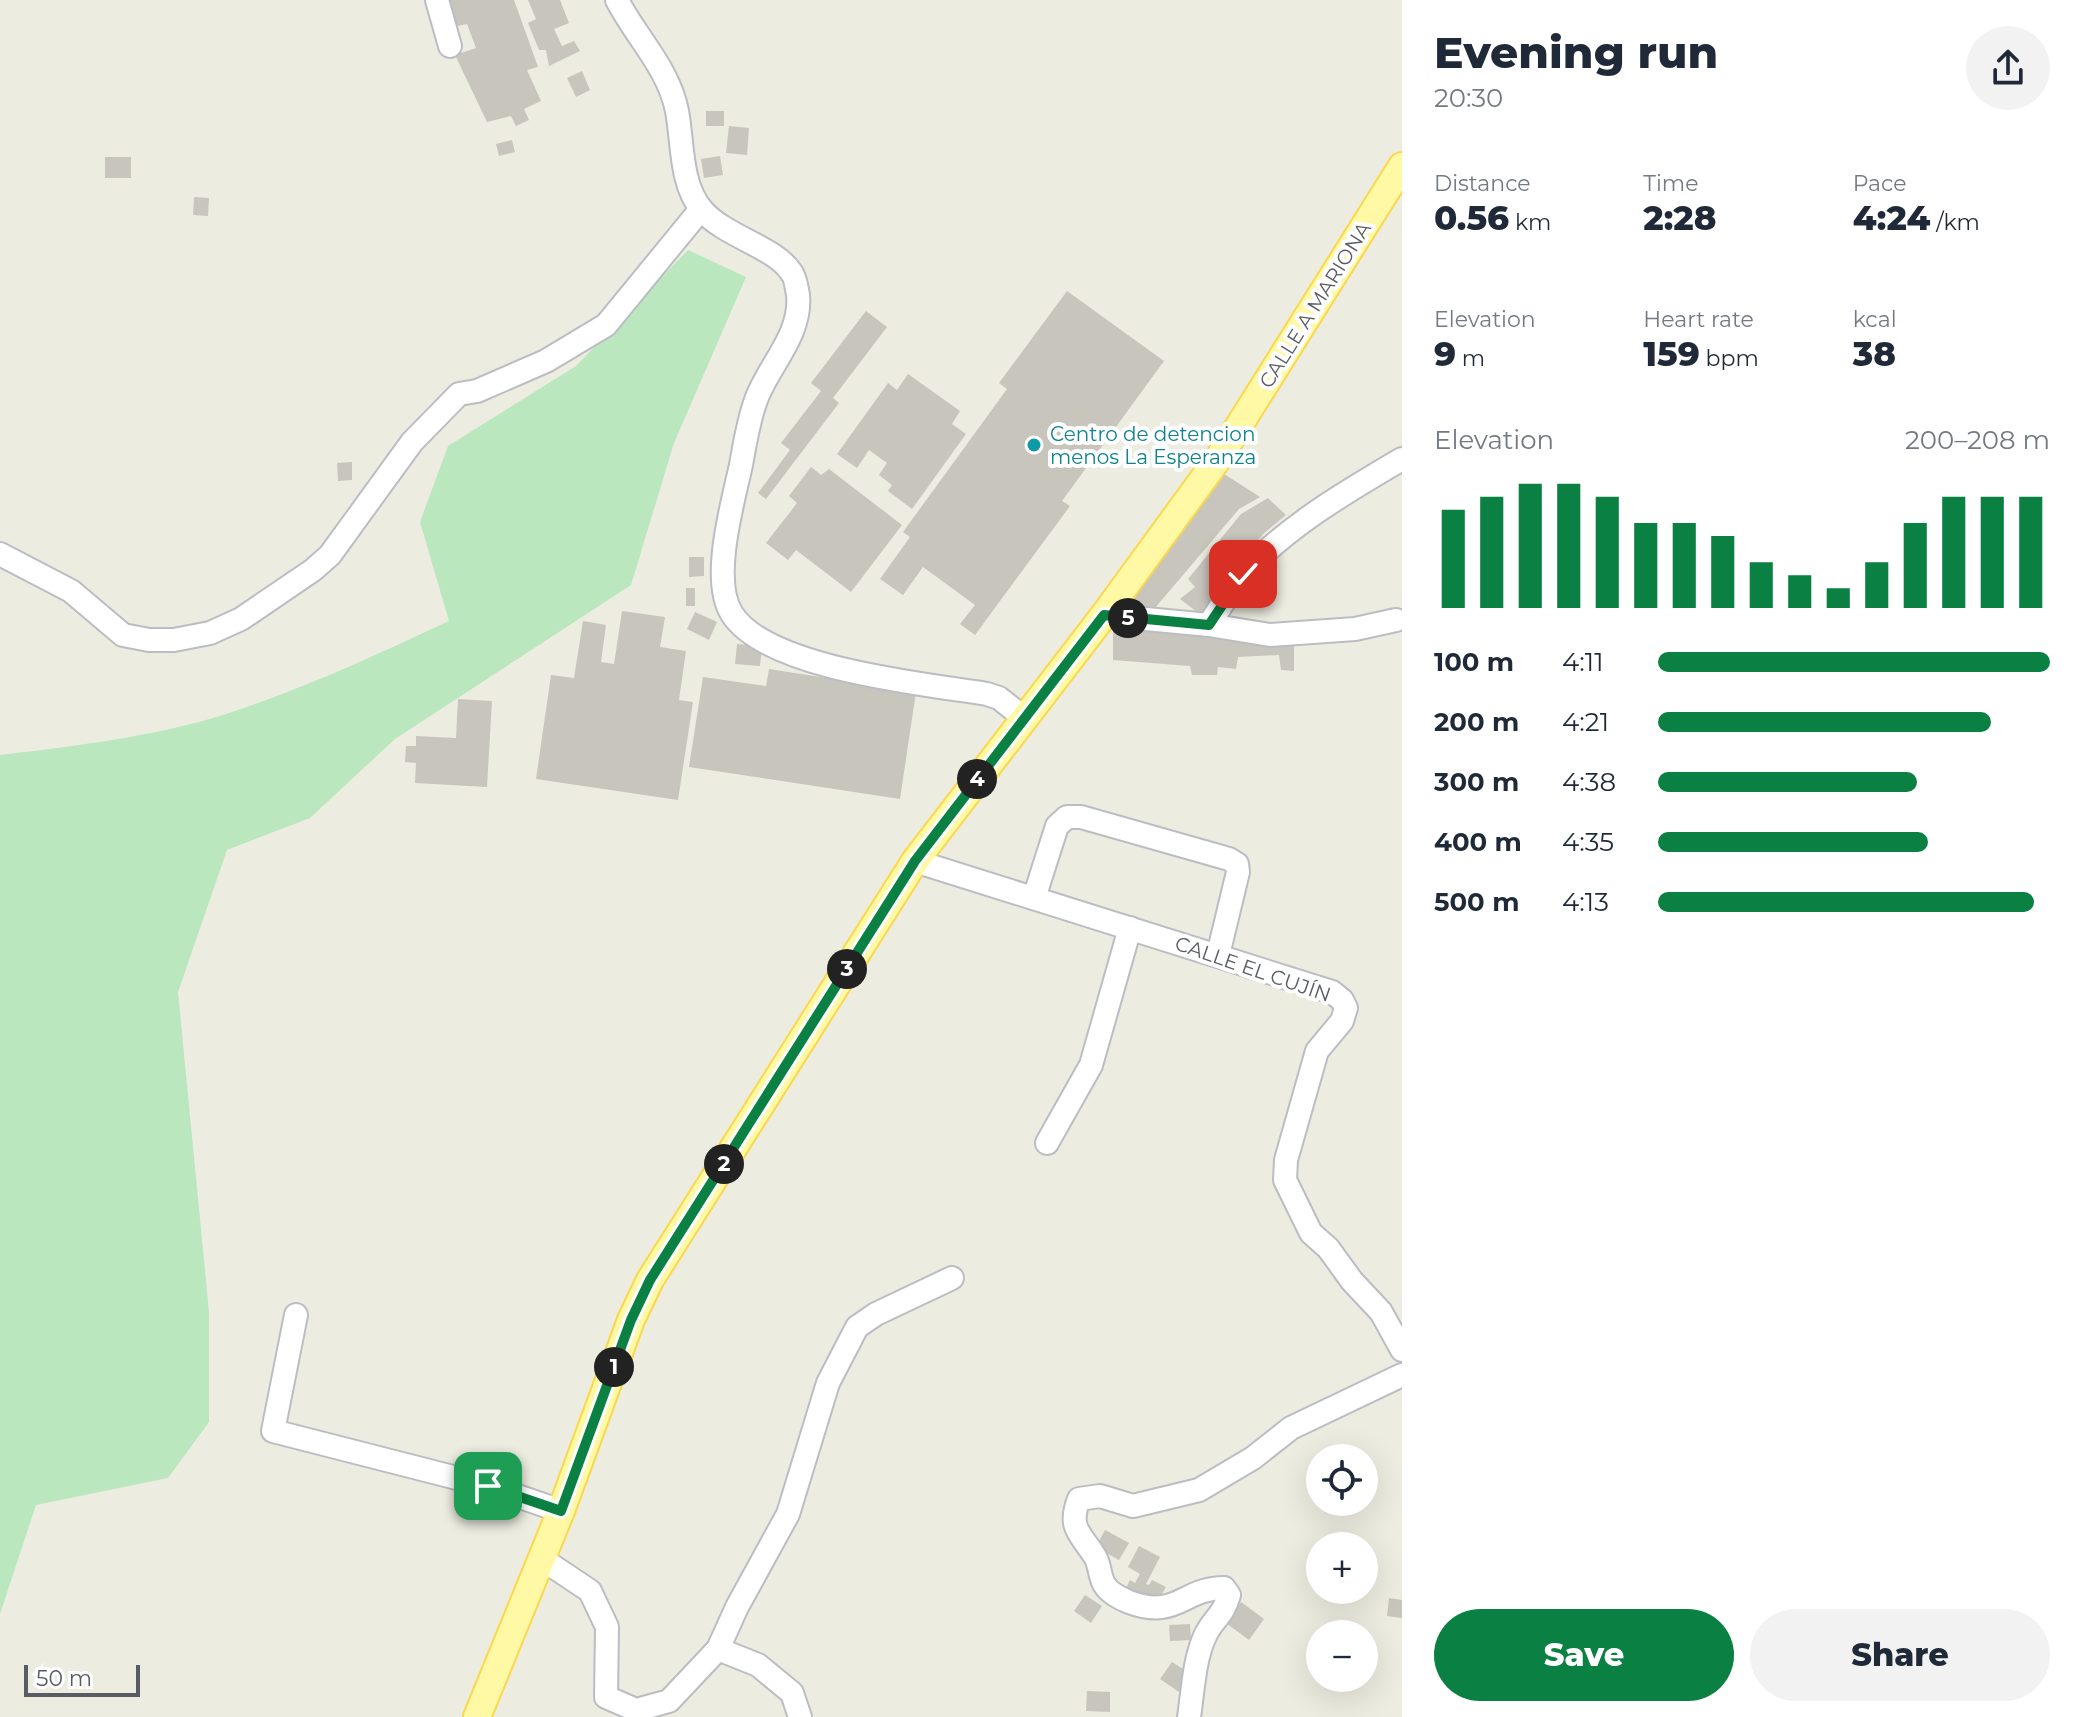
<!DOCTYPE html>
<meta charset="utf-8">
<style>
body{margin:0;font-family:Montserrat,sans-serif;background:#f2f2f3;color:#1f2937;height:100vh;display:flex;flex-direction:column;font-size:30px;white-space:nowrap}
*{box-sizing:border-box;margin:0}
p{font-size:26px;color:#747a83}
.icon{flex:none;width:44px;height:44px;fill:none;stroke:currentColor;stroke-width:2;stroke-linecap:round;stroke-linejoin:round}
.map{position:relative;flex:1;overflow:hidden}
.drawer{display:flex;flex-direction:column;background:#fff;width:680px}
.drawer>*{flex:none}
.controls{position:absolute;left:1306px;top:1444px;display:grid;gap:16px}
.controls a{display:grid;place-items:center;width:72px;height:72px;border-radius:50%;background:#fff;box-shadow:0 8px 32px #0002;font-size:40px}
.scale{position:absolute;left:24px;bottom:20px;width:116px;box-sizing:border-box;padding-left:8px;border:4px solid #595d63;border-top:0;font-size:22px;line-height:28px;white-space:nowrap;color:#595d63;-webkit-text-stroke:6px #fff;paint-order:stroke}
.pin{position:absolute;display:grid;place-items:center;width:68px;height:68px;color:#fff;margin:-34px;border-radius:16px;box-shadow:0 4px 12px #0006}
.km{position:absolute;width:40px;height:40px;margin:-20px;border-radius:50%;background:#222;color:#fff;font-size:22px;line-height:40px;text-align:center}
.round{display:grid;place-items:center;flex:none;width:84px;height:84px;border-radius:42px;background:#f2f2f3}
.headline{display:flex;align-items:center;justify-content:space-between;height:136px;padding:0 32px}
h1{font-size:44px;font-weight:800;line-height:60px}
.metrics{display:grid;grid-template-columns:repeat(3,1fr);gap:12px;height:136px;padding:8px 32px}
.metrics div{display:grid;align-content:center}
.metrics b{font-size:34px;font-weight:800}
.metrics small{font-size:22px;font-weight:400}
.metrics p{font-size:22px}
.chart{height:224px;padding:16px 32px}
.chart p{display:flex;justify-content:space-between}
.chart svg{width:100%;height:144px;margin-top:8px;stroke:#0b8043;stroke-width:6}
.button{display:flex;gap:16px;margin-top:auto;padding:16px 32px}
.button a{flex:1;height:92px;border-radius:48px;background:#0b8043;color:#fff;font-size:32px;font-weight:800;line-height:92px;text-align:center}
.button a+a{background:#f2f2f3;color:#1f2937}
ul{padding:0 32px;list-style:none;font-size:26px}
li{display:grid;grid-template-columns:128px 96px 1fr;align-items:center;height:60px}
li i{height:20px;border-radius:10px;background:#0b8043}
main{display:flex;flex:1;min-height:0}
.map>svg:first-child{display:block}
.green{fill:#bae7be}
.building{fill:#c8c5bd}
.lines{fill:none;stroke-linecap:round;stroke-linejoin:round}
.minor-casing{stroke:#bbbdc3;stroke-width:26}
.major-casing{stroke:#fbd84b;stroke-width:30}
.minor{stroke:#fff;stroke-width:22}
.major{stroke:#fff8a4;stroke-width:26}
.route-casing{stroke:#fff;stroke-width:16}
.route{stroke:#0b8043;stroke-width:10}
.culture-dot{fill:#0f9aa8;stroke:#fff;stroke-width:3}
.labels{text-anchor:middle;stroke-width:8;stroke-linejoin:round;paint-order:stroke}
.street-label{font-size:20px;fill:#595d63;stroke:#fff}
.culture-label{font-size:20px;fill:#0d838f;stroke:#fff;text-anchor:start}
</style>
<main>
<div class="map">
<svg width="1402" height="1717" viewBox="0 0 1402 1717">
<rect width="100%" height="100%" fill="#edece0"/>
<path class="green" d="M688 250 746 277 674 443 631 585 395 739 310 818 227 850 178 992 209 1312V1422L168 1478 36 1505 0 1614V755C69 747 157 736 223 715 301 690 376 655 449 621L420 522 448 446 576 366Z"/>
<g class="building">
<path d="M440 0H514L538 67 527 70 541 101 524 109 529 120 516 126 511 116 487 122 455 55 476 48 467 24 448 28Z"/>
<path d="M528 0H560L569 23 554 29 562 46 574 41 580 51 549 66 546 50H539L528 23 536 19Z"/>
<path d="M582 71 590 90 576 97 567 78Z"/>
<rect x="706" y="111" width="18" height="15"/>
<path d="M729 126 749 128 747 155 726 153Z"/>
<path d="M512 140 515 152 499 156 496 144Z"/>
<path d="M720 156 723 175 704 178 701 159Z"/>
<rect x="105" y="157" width="26" height="21"/>
<path d="M194 197 209 198 208 216 193 215Z"/>
<path d="M1067 291 1164 361 1062 501 1070 506 975 635 960 624 975 605 923 567 903 595 880 579 910 537 903 532 1007 389 999 383Z"/>
<path d="M866 311 887 327 833 398 839 403 766 499 758 493 790 450 781 443 821 391 811 383Z"/>
<path d="M908 374 960 411 952 424 966 434 912 509 888 491 892 485 879 475 887 463 869 450 857 468 837 454 888 383 897 390Z"/>
<path d="M352 462V480L338 481 337 463Z"/>
<path d="M811 467 821 475 829 469 902 525 851 592 796 550 788 560 766 543 797 503 789 496Z"/>
<path d="M1221 472 1260 497 1239 509 1149 615 1124 606Z"/>
<path d="M1268 498 1286 515 1263 534 1201 615 1180 599 1195 587 1188 579 1241 514Z"/>
<path d="M689 557H704V576L689 577Z"/>
<rect x="686" y="588" width="9" height="18"/>
<path d="M622 611 665 617 660 647 686 651 679 700 693 702 678 800 536 779 551 675 574 678 583 621 606 625 601 662 614 664Z"/>
<path d="M695 612 717 622 709 640 687 629Z"/>
<path d="M1113 628 1294 643V671L1281 670 1279 655 1238 657 1236 669 1218 667 1217 675H1192L1190 666 1113 660Z"/>
<path d="M737 644 762 646 760 666 735 664Z"/>
<path d="M769 669 916 692 900 799 689 767 703 677 766 686Z"/>
<path d="M458 699 492 701 487 787 415 783 416 763 405 762 406 746H416V736L456 738Z"/>
<path d="M1105 1530 1129 1543 1119 1560 1096 1547Z"/>
<path d="M1139 1546 1160 1557 1146 1584 1149 1585 1152 1580 1166 1587 1156 1604 1126 1588 1130 1580 1135 1583 1140 1574 1128 1567Z"/>
<path d="M1085 1595 1102 1606 1091 1623 1074 1611Z"/>
<path d="M1389 1598 1402 1600V1618L1387 1616Z"/>
<path d="M1241 1602 1264 1619 1249 1640 1226 1623Z"/>
<path d="M1190 1624 1191 1640 1170 1641 1169 1625Z"/>
<path d="M1172 1662 1191 1674 1179 1692 1160 1679Z"/>
<path d="M1087 1691 1110 1692V1712L1086 1711Z"/>
</g>
<g class="lines">
<defs>
<g id="minor">
<path d="M437 0 450 46"/>
<path d="M617 0C636 37 669 69 677 111 683 143 680 184 702 210 724 236 775 247 791 272 795 276 797 289 798 295 802 335 768 366 756 400 748 422 745 443 741 465 733 502 710 580 732 614 767 669 925 684 987 694L999 698 1023 717"/>
<path d="M0 554 71 591 123 635 149 640H174L210 633 241 619 313 570 330 555 412 442 459 394 477 391 546 361 606 325 701 209"/>
<path d="M1104 615 1209 625 1270 635 1355 629 1396 620"/>
<path d="M1209 625C1220 608 1231 588 1244 573 1289 525 1346 492 1402 459"/>
<path d="M915 861 1332 992 1342 1000 1346 1008 1342 1021 1317 1051 1286 1160 1285 1180 1311 1233 1328 1248 1352 1281 1381 1312 1402 1350"/>
<path d="M1034 898 1057 826 1067 817H1081L1229 859 1237 864 1238 872 1218 955"/>
<path d="M1047 1143 1091 1065 1130 928"/>
<path d="M296 1315 273 1431 488 1486 561 1511"/>
<path d="M542 1559 590 1591 607 1627 606 1697 636 1710 669 1701 718 1649 737 1607 788 1514 828 1383 857 1327 876 1314 952 1278"/>
<path d="M718 1649 758 1665 792 1693 800 1717"/>
<path d="M1189 1717C1193 1691 1194 1658 1206 1634 1214 1618 1223 1616 1229 1595L1224 1588C1183 1588 1177 1620 1129 1602 1120 1598 1109 1593 1104 1584 1099 1575 1100 1563 1094 1555 1079 1532 1068 1527 1079 1499L1100 1496 1133 1506 1199 1490 1253 1458 1291 1428 1402 1375"/>
</g>
<path id="major" d="M477 1717 561 1511 631 1320 650 1280 915 861 1104 615 1220 456 1402 166"/>
</defs>
<use href="#minor" class="minor-casing"/>
<use href="#major" class="major-casing"/>
<use href="#minor" class="minor"/>
<use href="#major" class="major"/>
</g>
<g class="lines">
<defs>
<path id="route" d="M488 1486 561 1511 631 1320 650 1280 915 861 1104 615 1209 625 1243 574"/>
</defs>
<use href="#route" class="route-casing"/>
<use href="#route" class="route"/>
</g>
<circle class="culture-dot" cx="1034" cy="445" r="8"/>
<g class="labels">
<g class="street-label">
<text transform="translate(1315 305) rotate(-58)" y="7">CALLE A MARIONA</text>
<text transform="translate(1253 969) rotate(19)" y="7">CALLE EL CUJÍN</text>
</g>
<g class="culture-label">
<text x="1050" y="441">Centro de detencion<tspan x="1050" dy="23">menos La Esperanza</tspan></text>
</g>
</g>
</svg>
<div class="controls">
<a><svg class="icon" aria-label="locate" viewBox="0 0 24 24"><circle cx="12" cy="12" r="6"/><path d="M12 2v4M12 18v4M2 12h4M18 12h4"/></svg></a>
<a>+</a>
<a>−</a>
</div>
<div class="scale">50 m</div>
<div class="pin" style="left:488px;top:1486px;background:#1e9e55"><svg class="icon" aria-label="arrive" viewBox="0 0 24 24"><path d="M6 21V4h12l-3 4 3 4H6"/></svg></div>
<div class="pin" style="left:1243px;top:574px;background:#d93025"><svg class="icon" aria-label="check" viewBox="0 0 24 24"><path d="M5 12l5 5 9-10"/></svg></div>
<b class="km" style="left:614px;top:1367px">1</b>
<b class="km" style="left:724px;top:1164px">2</b>
<b class="km" style="left:847px;top:969px">3</b>
<b class="km" style="left:977px;top:779px">4</b>
<b class="km" style="left:1128px;top:618px">5</b>
</div>
<section class="drawer">
<div class="headline"><div><h1>Evening run</h1><p>20:30</p></div><a class="round"><svg class="icon" aria-label="share" viewBox="0 0 24 24"><path d="M12 15V3M7 8l5-5 5 5M5 13v7h14v-7"/></svg></a></div>
<div class="metrics">
<div><p>Distance</p><b>0.56<small> km</small></b></div>
<div><p>Time</p><b>2:28</b></div>
<div><p>Pace</p><b>4:24<small> /km</small></b></div>
</div>
<div class="metrics">
<div><p>Elevation</p><b>9<small> m</small></b></div>
<div><p>Heart rate</p><b>159<small> bpm</small></b></div>
<div><p>kcal</p><b>38</b></div>
</div>
<div class="chart"><p><span>Elevation</span>200–208 m</p>
<svg viewBox="0 0 160 44" preserveAspectRatio="none"><path d="M5 44V14M15 44V10M25 44V6M35 44V6M45 44V10M55 44V18M65 44V18M75 44V22M85 44V30M95 44V34M105 44V38M115 44V30M125 44V18M135 44V10M145 44V10M155 44V10"/></svg>
</div>
<ul>
<li><b>100 m</b>4:11<i style="width:100%"></i></li>
<li><b>200 m</b>4:21<i style="width:85%"></i></li>
<li><b>300 m</b>4:38<i style="width:66%"></i></li>
<li><b>400 m</b>4:35<i style="width:69%"></i></li>
<li><b>500 m</b>4:13<i style="width:96%"></i></li>
</ul>
<div class="button"><a>Save</a><a>Share</a></div>
</section>
</main>
